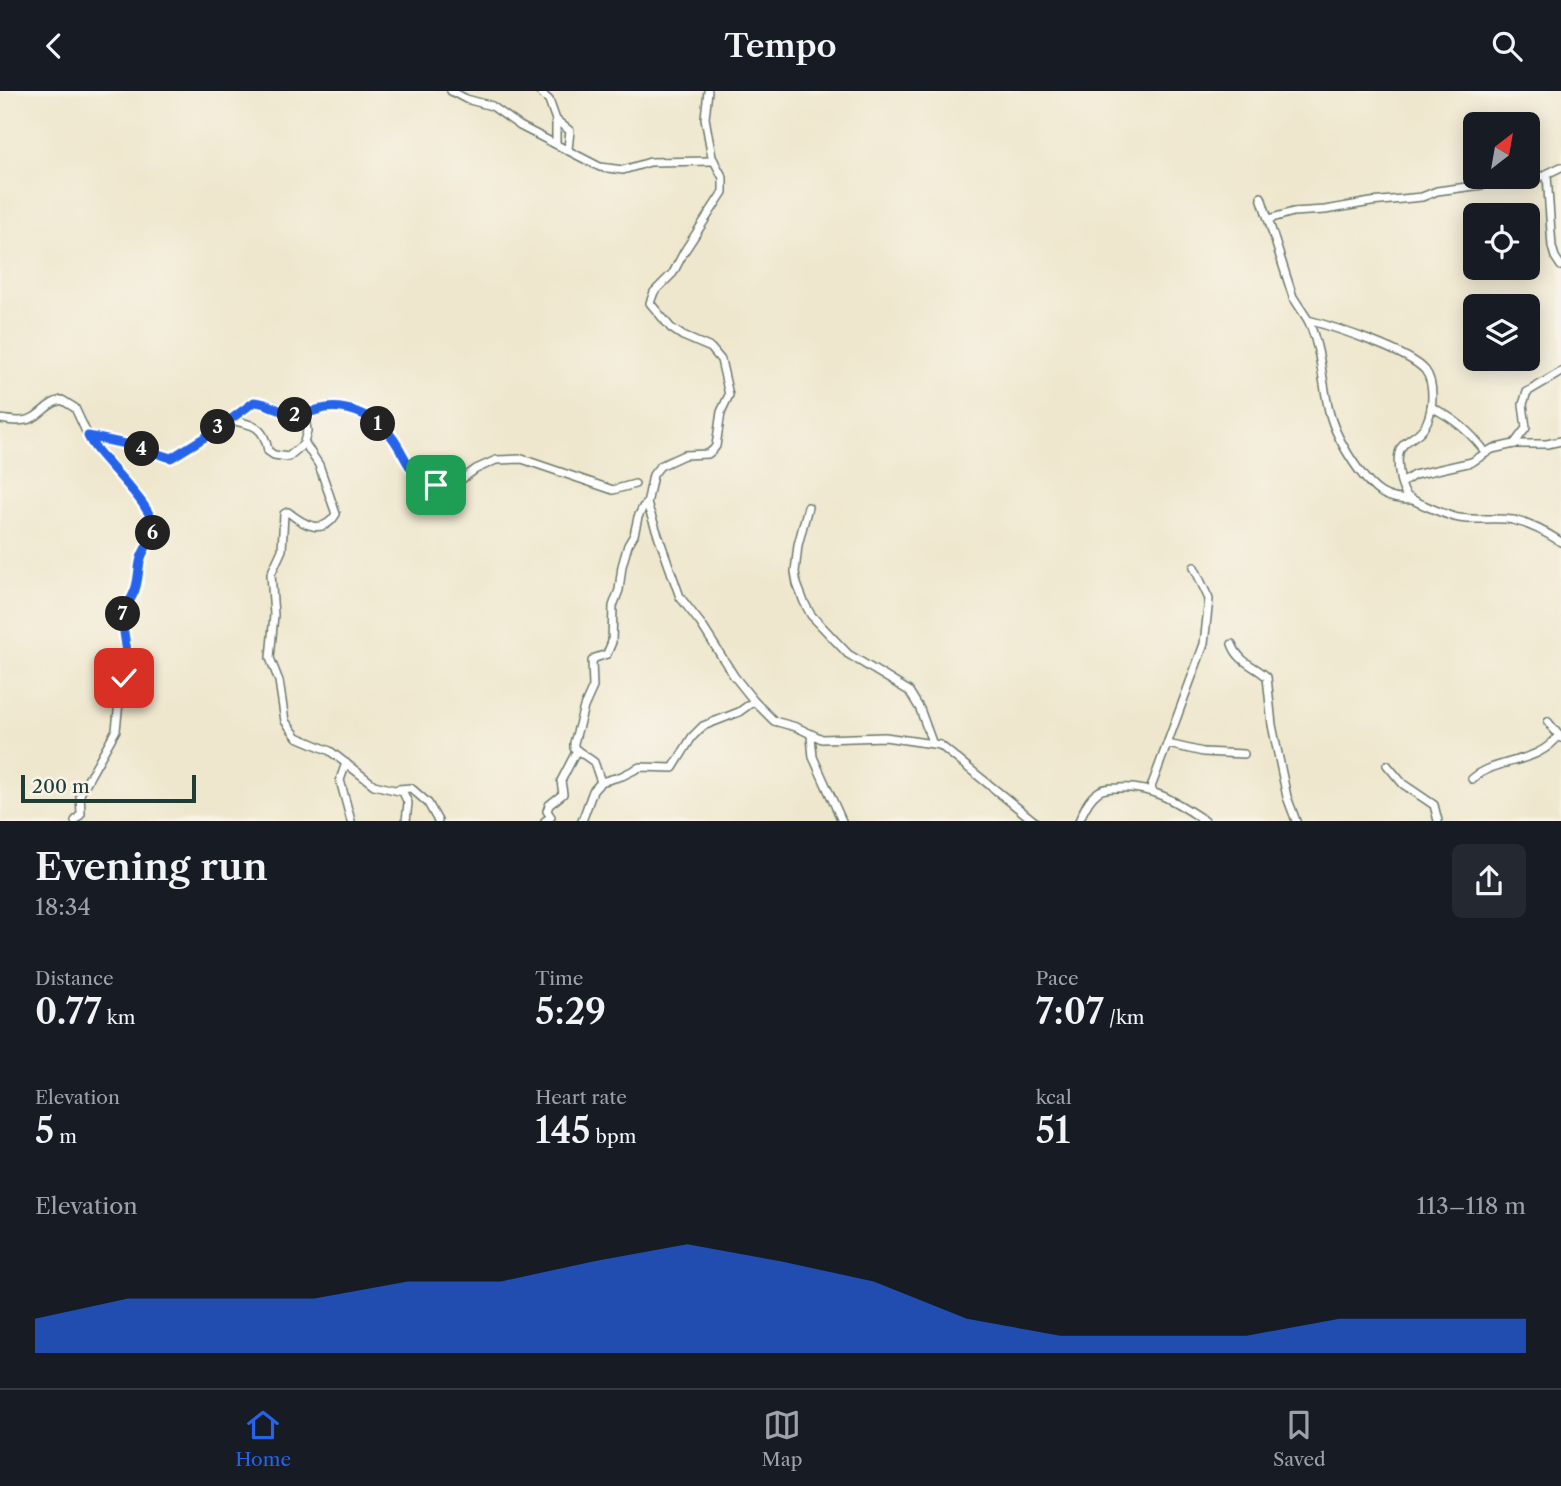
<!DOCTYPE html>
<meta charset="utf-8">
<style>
body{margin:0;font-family:"Libre Caslon Text",serif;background:#242831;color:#f1f3f6;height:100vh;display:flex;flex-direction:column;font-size:26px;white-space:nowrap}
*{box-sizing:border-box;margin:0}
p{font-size:23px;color:#9ea1a6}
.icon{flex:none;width:38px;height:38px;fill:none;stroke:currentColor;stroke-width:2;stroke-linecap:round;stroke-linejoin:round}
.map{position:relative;height:730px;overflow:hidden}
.sheet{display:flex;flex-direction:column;background:#171b24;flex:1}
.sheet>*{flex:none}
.needle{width:46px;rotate:31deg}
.tools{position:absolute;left:1463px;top:21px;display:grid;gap:14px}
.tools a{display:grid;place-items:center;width:77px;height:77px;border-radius:10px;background:#171b24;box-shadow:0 4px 18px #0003;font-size:35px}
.scale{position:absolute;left:21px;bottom:18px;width:175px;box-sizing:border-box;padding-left:7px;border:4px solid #1f3d34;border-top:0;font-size:19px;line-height:24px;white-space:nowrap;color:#1f3d34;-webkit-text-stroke:5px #f7f3e8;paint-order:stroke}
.pin{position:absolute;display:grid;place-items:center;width:60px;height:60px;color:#fff;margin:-30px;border-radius:14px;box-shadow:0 4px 10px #0006}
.km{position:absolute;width:35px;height:35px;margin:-18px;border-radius:50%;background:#222;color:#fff;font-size:19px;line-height:35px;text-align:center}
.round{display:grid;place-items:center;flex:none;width:74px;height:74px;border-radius:10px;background:#242831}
.headline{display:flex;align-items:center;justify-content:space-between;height:119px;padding:0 35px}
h1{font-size:38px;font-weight:600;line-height:52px}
.figures{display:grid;grid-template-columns:repeat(3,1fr);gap:10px;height:119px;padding:7px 35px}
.figures div{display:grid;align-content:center}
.figures b{font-size:35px;font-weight:600}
.figures small{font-size:19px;font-weight:400}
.figures p{font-size:19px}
.chart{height:196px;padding:14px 35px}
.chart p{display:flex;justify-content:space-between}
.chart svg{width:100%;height:126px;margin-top:7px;fill:#2563eb;opacity:.7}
header{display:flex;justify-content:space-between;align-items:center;height:91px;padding:0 35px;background:#171b24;font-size:32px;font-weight:600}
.tab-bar{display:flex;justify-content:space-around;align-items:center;height:98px;border-top:2px solid #363941;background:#171b24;font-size:19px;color:#9ea1a6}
.tab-bar a{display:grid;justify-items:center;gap:4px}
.tab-bar .selected{color:#2563eb}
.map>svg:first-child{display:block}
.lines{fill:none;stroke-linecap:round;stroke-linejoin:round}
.street-casing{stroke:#68786a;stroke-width:10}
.street{stroke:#fff;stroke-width:7}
.route-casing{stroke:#fff;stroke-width:14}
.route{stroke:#2563eb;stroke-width:9}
</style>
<header><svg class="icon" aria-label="back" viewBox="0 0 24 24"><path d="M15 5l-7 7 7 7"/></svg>Tempo<svg class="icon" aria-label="search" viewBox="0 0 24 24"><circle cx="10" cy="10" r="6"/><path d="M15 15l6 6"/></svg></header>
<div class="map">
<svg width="1561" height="730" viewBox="0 0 1561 730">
<rect width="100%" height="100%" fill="#f7f3e8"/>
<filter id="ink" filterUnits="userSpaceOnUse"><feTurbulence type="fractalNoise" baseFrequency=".0143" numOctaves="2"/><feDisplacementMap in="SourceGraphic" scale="14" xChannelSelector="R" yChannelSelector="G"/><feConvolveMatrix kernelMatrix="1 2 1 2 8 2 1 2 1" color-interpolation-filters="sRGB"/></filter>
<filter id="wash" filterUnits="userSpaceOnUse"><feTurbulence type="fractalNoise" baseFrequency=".00686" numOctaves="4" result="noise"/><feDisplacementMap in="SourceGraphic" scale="28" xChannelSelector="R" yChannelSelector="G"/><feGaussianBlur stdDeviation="1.57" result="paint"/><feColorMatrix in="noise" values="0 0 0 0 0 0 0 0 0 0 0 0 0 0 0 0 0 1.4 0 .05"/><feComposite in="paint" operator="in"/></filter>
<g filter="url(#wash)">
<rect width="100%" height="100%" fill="#efe7cd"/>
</g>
<g filter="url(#ink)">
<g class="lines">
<defs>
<g id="street">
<path d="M451 0 466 8 492 15 520 35 600 76 623 79 650 71 714 70"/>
<path d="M539 0 549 9 556 29 570 40 568 58"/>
<path d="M708 0 705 27 712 66 723 87V101L684 161 673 182 654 201 650 212 671 237 683 245 711 257 721 269 729 304 721 321 716 355 713 359 708 363 684 364 660 375 653 384 647 413 680 506 701 533 734 585 754 610 774 630 796 636 822 648 885 646 940 654 1034 730"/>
<path d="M556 53V29"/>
<path d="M1547 84 1552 156 1555 166 1561 175"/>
<path d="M1261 106 1293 206 1308 229C1334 236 1408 260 1425 279 1435 292 1433 317 1427 331 1420 346 1407 347 1401 357 1395 367 1400 395 1406 404 1411 410 1451 426 1459 427 1477 430 1494 426 1513 429 1530 433 1546 441 1561 451"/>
<path d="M1269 128 1293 121 1325 119 1371 111 1422 106 1437 100 1482 94 1513 87H1538L1561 76"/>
<path d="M1308 229C1321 257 1322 290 1329 320 1334 341 1346 361 1358 378 1374 400 1385 409 1412 409"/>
<path d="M1431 316C1454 327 1471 341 1486 362"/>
<path d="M305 324 307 340 304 351 319 374 336 423C323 445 304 434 288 421L284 423 282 459 271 483 274 524 270 567 279 590 285 630 297 646 330 660 374 694 403 701 408 712 406 730"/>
<path d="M0 328C12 330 26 332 36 325 45 319 50 311 62 309L75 317 88 345 130 354 171 367 215 339 254 311 272 314 292 324H305L325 317 338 316 356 321 387 340 399 355 413 381 424 390 436 394 458 391 476 378 496 369 522 368 613 399 635 393"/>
<path d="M227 329C252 333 264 334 268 360L274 364 288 366 305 352"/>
<path d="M1514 353H1547L1561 350"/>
<path d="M1402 392 1414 384 1472 371 1492 358 1514 353 1526 337 1523 313 1527 301 1561 281"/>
<path d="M808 416 798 454 795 481 797 493 804 511 811 524 848 563 909 600 920 618 932 651"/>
<path d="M1232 553C1239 572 1254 574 1267 586L1272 634 1287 706 1296 730"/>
<path d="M1548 631 1561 647"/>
<path d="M811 645 813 666 842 730"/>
<path d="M1168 653 1203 661 1244 663"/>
<path d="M346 672 340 689 351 730"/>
<path d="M1387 674 1403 693 1434 714 1438 730"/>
<path d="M1472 688C1497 666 1538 674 1559 644"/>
<path d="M601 691 594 671 574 657V652L584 616 593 596 592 570 595 567 607 563 612 551 613 515 619 499 622 475 628 454 634 444 638 426 643 416 647 413"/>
<path d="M398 698 411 697 428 712 438 730"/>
<path d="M1150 699 1204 553 1209 508 1194 476"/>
<path d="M75 730 81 723 80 703 116 639 120 602 129 575 122 528C124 517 131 510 135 499 139 488 138 477 141 467 144 458 150 451 152 442 161 417 98 370 88 345"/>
<path d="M545 730 551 726 547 720 549 714 563 703 561 690 577 659"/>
<path d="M582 730 593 700 601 691 622 685 640 676 673 677 692 646 703 635 739 621 754 610"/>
<path d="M1079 730C1083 721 1088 708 1097 702 1102 697 1111 697 1118 697 1152 694 1178 712 1205 730"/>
</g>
</defs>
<use href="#street" class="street-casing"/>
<use href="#street" class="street"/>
</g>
</g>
<g class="lines" filter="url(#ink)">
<defs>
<path id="route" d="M124 587 129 575 122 528C124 517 131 510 135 499 139 488 138 477 141 467 144 458 150 451 153 442 160 417 98 369 88 345L130 354 171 367 215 340 254 311C270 311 280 323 295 324 305 325 312 320 321 318 344 312 370 324 386 339 407 360 404 385 436 394"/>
</defs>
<use href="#route" class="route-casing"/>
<use href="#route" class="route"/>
</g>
</svg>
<div class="tools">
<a><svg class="needle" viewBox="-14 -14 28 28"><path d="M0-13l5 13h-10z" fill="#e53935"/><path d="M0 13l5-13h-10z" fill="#9ea1a6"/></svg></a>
<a><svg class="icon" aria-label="locate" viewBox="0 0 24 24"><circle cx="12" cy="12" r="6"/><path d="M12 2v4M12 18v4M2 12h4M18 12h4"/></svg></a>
<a><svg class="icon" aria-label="layers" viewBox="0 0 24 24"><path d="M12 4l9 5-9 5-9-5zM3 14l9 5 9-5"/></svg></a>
</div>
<div class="scale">200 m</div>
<div class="pin" style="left:436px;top:394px;background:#1e9e55"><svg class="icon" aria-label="arrive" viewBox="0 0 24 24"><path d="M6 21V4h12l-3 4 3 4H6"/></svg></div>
<div class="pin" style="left:124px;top:587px;background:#d93025"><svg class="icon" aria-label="check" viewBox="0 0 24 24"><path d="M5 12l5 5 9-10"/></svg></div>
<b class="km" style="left:378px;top:333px">1</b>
<b class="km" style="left:295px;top:324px">2</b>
<b class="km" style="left:218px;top:336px">3</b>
<b class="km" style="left:142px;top:358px">4</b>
<b class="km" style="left:153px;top:442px">6</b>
<b class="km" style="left:123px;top:523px">7</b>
</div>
<section class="sheet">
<div class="headline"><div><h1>Evening run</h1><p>18:34</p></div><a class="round"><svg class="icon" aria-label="share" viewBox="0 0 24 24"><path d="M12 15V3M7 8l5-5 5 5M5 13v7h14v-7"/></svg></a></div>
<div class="figures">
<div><p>Distance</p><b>0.77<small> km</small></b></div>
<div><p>Time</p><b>5:29</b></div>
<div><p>Pace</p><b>7:07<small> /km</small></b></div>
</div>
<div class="figures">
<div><p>Elevation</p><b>5<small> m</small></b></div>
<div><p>Heart rate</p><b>145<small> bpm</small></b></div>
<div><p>kcal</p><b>51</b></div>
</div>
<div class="chart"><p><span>Elevation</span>113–118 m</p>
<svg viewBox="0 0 160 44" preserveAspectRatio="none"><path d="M0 44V32L10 25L20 25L30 25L40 19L50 19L60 12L70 6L80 12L90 19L100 32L110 38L120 38L130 38L140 32L150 32L160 32V44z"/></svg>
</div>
</section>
<nav class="tab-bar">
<a class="selected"><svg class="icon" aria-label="home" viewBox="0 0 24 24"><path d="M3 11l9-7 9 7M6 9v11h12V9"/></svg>Home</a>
<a><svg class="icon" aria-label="map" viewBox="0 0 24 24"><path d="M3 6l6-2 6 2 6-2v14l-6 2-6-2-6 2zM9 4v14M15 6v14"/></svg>Map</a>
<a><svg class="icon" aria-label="saved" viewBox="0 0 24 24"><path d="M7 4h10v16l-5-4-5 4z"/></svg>Saved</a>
</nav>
